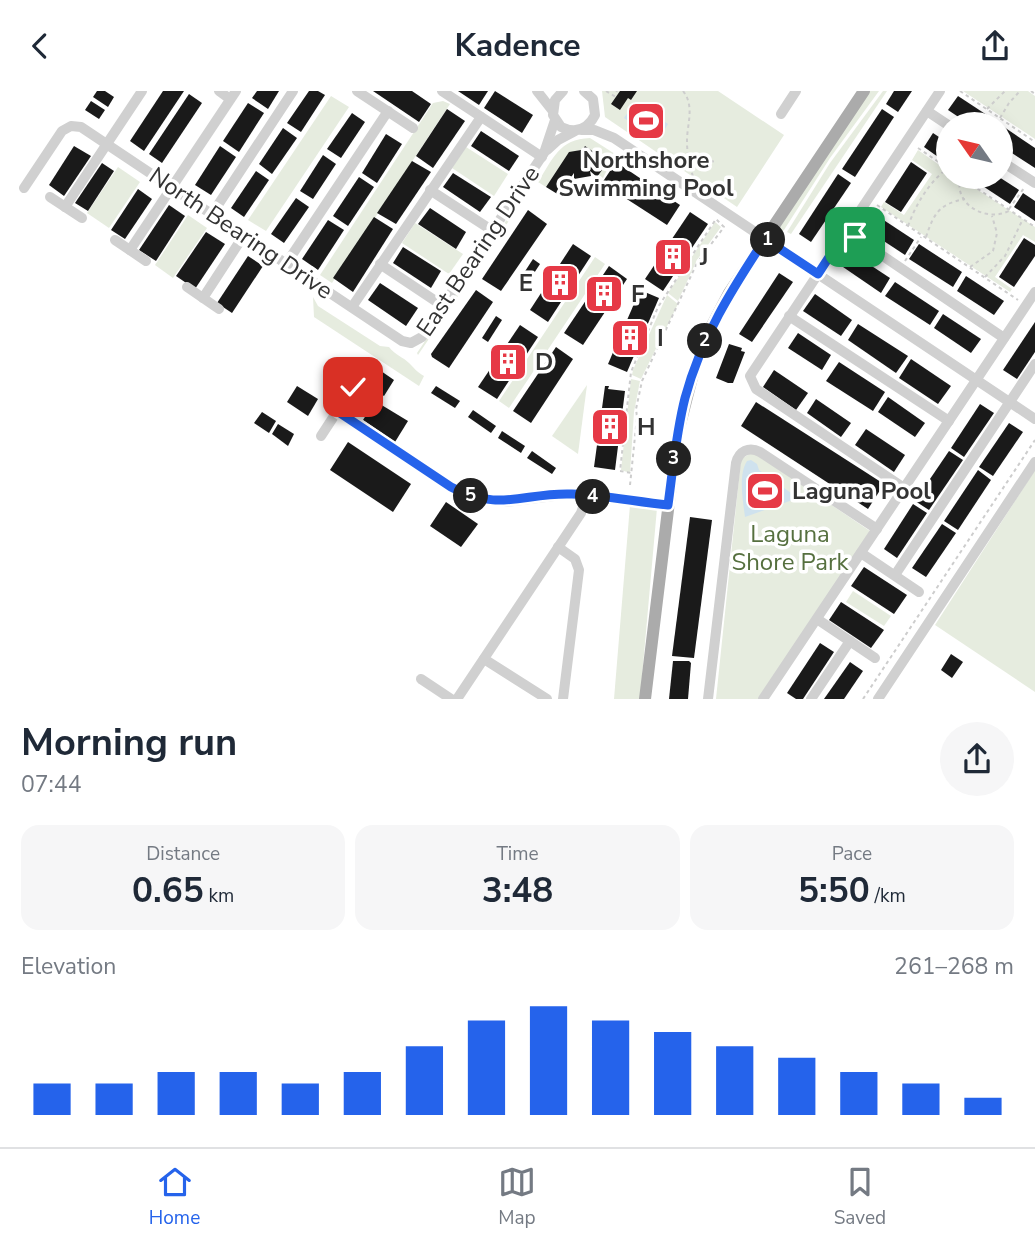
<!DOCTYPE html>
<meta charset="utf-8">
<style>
body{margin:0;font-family:"Nunito Sans",sans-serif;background:#f6f6f7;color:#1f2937;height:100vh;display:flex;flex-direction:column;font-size:26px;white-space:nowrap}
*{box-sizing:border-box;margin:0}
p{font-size:23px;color:#747a83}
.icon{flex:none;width:38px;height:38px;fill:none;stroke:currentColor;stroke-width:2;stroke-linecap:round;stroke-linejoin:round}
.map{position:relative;height:608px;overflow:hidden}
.details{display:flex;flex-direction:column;background:#fff;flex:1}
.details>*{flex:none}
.needle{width:46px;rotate:304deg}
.buttons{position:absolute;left:936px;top:21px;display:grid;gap:14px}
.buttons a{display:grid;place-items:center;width:77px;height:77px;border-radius:50%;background:#fff;box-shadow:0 4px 18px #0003;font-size:35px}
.pin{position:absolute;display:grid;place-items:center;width:60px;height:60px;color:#fff;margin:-30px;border-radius:14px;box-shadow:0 4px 10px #0006}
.km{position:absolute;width:35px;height:35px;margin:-18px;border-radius:50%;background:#222;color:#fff;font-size:19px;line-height:35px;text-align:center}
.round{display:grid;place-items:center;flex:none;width:74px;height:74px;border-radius:37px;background:#f6f6f7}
.overview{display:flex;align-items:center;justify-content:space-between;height:119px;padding:0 21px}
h1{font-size:38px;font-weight:700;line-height:52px}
.metrics{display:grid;grid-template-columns:repeat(3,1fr);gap:10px;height:119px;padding:7px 21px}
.metrics div{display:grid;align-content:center;border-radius:18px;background:#f6f6f7;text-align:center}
.metrics b{font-size:35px;font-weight:700}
.metrics small{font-size:19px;font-weight:400}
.metrics p{font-size:19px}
.chart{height:196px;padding:14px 21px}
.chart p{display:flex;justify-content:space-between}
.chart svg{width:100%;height:126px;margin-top:7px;stroke:#2563eb;stroke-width:6}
header{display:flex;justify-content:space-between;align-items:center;height:91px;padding:0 21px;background:#fff;font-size:32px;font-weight:700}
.tabs{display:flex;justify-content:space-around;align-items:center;height:98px;border-top:2px solid #e0e1e3;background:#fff;font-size:19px;color:#747a83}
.tabs a{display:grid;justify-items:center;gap:4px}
.tabs .selected{color:#2563eb}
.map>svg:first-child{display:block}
.green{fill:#e6ecdf}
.water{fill:#cfe2ee}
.building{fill:#1a1a1a}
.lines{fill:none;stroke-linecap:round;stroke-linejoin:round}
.path{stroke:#cdcdcd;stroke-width:2;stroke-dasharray:3.5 3.5;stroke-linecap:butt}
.minor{stroke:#d0d0d0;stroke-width:10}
.major{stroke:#ababab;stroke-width:12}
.route-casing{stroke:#fff;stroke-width:14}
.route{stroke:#2563eb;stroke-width:9}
.labels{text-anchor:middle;stroke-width:7;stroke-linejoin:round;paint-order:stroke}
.poi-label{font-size:24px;font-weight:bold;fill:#333;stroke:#fff;text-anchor:start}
.street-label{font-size:24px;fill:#333;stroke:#fff}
.park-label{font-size:24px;fill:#56703f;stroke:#fff}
</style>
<header><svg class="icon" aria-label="back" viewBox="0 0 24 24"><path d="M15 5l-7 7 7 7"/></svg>Kadence<svg class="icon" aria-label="share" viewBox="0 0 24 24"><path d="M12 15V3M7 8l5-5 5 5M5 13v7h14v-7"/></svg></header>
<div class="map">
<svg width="1035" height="608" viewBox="0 0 1035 608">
<rect width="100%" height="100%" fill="#fff"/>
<g class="green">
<path d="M602 0H718L784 44 737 116 605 26Z"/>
<path d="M870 0H879L830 67 784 139 779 142V137Z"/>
<path d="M883 0H887L791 143 787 141 830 72Z"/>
<path d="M963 0H1028L1035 5V48Z"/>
<path d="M331 5 349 16 266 140 248 129Z"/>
<path d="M443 10 450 13 332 192 320 184 433 12Z"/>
<path d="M590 47 615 63 603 87 598 84 607 71 585 55 581 61 580 59 569 62 546 96 538 91C553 68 559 48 590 47Z"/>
<path d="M466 56 508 83 494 105 452 77Z"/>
<path d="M918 59 948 80V86H958L1035 136V151L1023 144 995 186 1012 198 1010 201 881 116 884 111 904 124 932 83 912 69Z"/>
<path d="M118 76 140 91 109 137 87 122Z"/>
<path d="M522 106H525L418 264 417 262Z"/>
<path d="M188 124 207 137 173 187 155 174Z"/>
<path d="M715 131 721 136 697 169 678 210 668 202Z"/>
<path d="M415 132 463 163 449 183 402 152Z"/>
<path d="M595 166 605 173 509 317 499 310Z"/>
<path d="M667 204 678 213 641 288 632 284 633 279Z"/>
<path d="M313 206 318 215 380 255 389 256C395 264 403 266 409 272 414 277 417 281 424 285L419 295 314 226Z"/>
<path d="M631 288 640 290 634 321 630 382 621 379Z"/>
<path d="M587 294 578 363 552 345Z"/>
<path d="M753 361 870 440 758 608H716L741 368Z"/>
<path d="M1035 379V601L935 534Z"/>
<path d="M630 414 657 417 640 608H614Z"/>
<path d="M853 500 891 525 884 535 846 511Z"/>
</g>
<g class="water">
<path d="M635 11 668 33 658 49 624 27Z"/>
<path d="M751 369 757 373 759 379 798 407 745 426C743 410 738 384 747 370Z"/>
</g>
<g class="building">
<path d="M97 0H105L114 6 108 16 93 6Z"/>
<path d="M163 0H184L144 60 130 50Z"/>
<path d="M257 0H279L268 18 252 7Z"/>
<path d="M309 0H318L325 4 301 41 287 32Z"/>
<path d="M373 0H412L431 13 419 31Z"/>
<path d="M458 0H488L479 14Z"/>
<path d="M495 0 533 24 522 42 484 17Z"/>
<path d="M620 0H637L631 9 628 7 620 19 611 13Z"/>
<path d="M894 0H912L898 21 886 13Z"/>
<path d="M189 3 202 12 162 72 149 63Z"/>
<path d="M958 5 996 30 994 33H969L948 19Z"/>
<path d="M91 10 105 19 99 28 85 19Z"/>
<path d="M248 12 264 22 239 61 223 50Z"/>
<path d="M447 18 465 30 433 77 416 65Z"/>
<path d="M882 18 894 26 855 86 842 78Z"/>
<path d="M352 22 365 31 341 67 327 58Z"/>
<path d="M1001 34 1035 57V77L1001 55Z"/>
<path d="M283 37 297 47 272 83 259 73Z"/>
<path d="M481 40 519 65 509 80 471 55Z"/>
<path d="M933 42 948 52V73L924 56Z"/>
<path d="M386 43 402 53 377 92 362 82Z"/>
<path d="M74 55 91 65 64 105 49 94Z"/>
<path d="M220 55 236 66 211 104 195 94Z"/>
<path d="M585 55 608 71 597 86 590 80 591 85 574 88V82L559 104 546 96 569 61 581 59V61Z"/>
<path d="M323 64 336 73 313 108 300 100Z"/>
<path d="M412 70 431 81 396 133 377 122Z"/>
<path d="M616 71 680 114 667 134 602 92Z"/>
<path d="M911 71 927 82 901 121 885 111Z"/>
<path d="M102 72 114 80 88 120 75 112Z"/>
<path d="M256 80 269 89 244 126 231 117Z"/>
<path d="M453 82 491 106 480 121 443 96Z"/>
<path d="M838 83 851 92 811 151 799 143Z"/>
<path d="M359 86 374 96 348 135 333 125Z"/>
<path d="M969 86H999L1019 99 1010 113Z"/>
<path d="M138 98 152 108 125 148 111 139Z"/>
<path d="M1023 102 1035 110V130L1014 116Z"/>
<path d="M296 107 309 116 284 152 271 143Z"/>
<path d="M169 114 185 125 156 170 139 159Z"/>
<path d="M430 117 466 141 456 158 418 133Z"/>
<path d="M528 119 547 133 501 200 482 188Z"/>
<path d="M690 121 708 133 663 200 645 188Z"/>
<path d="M876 124 914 149 905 164 867 139Z"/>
<path d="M374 126 393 138 353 201 333 187Z"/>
<path d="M328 129 344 139 318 179 302 168Z"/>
<path d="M206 141 225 153 195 198 176 185Z"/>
<path d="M1024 147 1035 154V165L1014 196 999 186Z"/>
<path d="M573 153 591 165 548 231 530 219Z"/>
<path d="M919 153 962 181 953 196 909 168Z"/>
<path d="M403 156 441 180 431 197 393 172Z"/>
<path d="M852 162 890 187 881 202 843 176Z"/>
<path d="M248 165 263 175 232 222 217 212Z"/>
<path d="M533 168 540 173 525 196 518 191Z"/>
<path d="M609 175 627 188 583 254 564 242Z"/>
<path d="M779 182 793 191 752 251 739 243Z"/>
<path d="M966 185 1004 210 994 224 957 200Z"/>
<path d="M895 191 939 220 930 234 885 205Z"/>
<path d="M380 192 418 217 406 235 368 209Z"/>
<path d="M476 199 493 211 449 277 432 266 431 263Z"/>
<path d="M640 199 659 207 627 281 608 273Z"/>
<path d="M815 203 852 229 841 245 803 220Z"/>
<path d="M943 223 981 248 971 262 934 237Z"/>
<path d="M496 225 502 229 488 251 482 247Z"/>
<path d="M1035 231V261L1017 288 1003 279Z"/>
<path d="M858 233 908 265 896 282 848 249Z"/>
<path d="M520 234 538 246 497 308 478 296Z"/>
<path d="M798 242 831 264 822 279 788 257Z"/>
<path d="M729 253 742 257 741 260 745 261 733 292H728L716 287Z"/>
<path d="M556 256 573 268 531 332 513 320Z"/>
<path d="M911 268 951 295 938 313 899 287Z"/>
<path d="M839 271 885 301 873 320 826 290Z"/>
<path d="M774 279 808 302 796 319 763 296Z"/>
<path d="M381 280 394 289 384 305 370 296Z"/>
<path d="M297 295 318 308 308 325 287 311Z"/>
<path d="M436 295 460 310 455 317 431 302Z"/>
<path d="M605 295H609L608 298 625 300 615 379 594 376Z"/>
<path d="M888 306 925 332 915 346 878 321Z"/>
<path d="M816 308 851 332 841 346 807 322Z"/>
<path d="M375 310 408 330 395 351 363 329Z"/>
<path d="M756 311 884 393 868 418 741 335Z"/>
<path d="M980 313 994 322 964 366 951 357Z"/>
<path d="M473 319 496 335 491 342 468 326Z"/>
<path d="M262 321 276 330 269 342 254 332Z"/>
<path d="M1009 332 1023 341 993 385 979 376Z"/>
<path d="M278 333 294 343 288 355 272 343Z"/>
<path d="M866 338 905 364 894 381 855 354Z"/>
<path d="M502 340 525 355 521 362 498 347Z"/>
<path d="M348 351 411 393 393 421 330 379Z"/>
<path d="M532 360 556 377 552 383 527 367Z"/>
<path d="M949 360 963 369 929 419 915 410Z"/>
<path d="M978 379 991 389 958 439 944 430Z"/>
<path d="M446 411 478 433 461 456 430 435Z"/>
<path d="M913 413 927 422 897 467 884 458Z"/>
<path d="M690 426 712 429 694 567 672 565Z"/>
<path d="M942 433 956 442 926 486 912 477Z"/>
<path d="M864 476 907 504 894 523 851 495Z"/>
<path d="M841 511 884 539 871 557 829 529Z"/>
<path d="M820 552 834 561 803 608H796L787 602Z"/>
<path d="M951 563 963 571 952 587 941 579Z"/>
<path d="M673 570H689L691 572 688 608H669Z"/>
<path d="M850 571 863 580 844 608H824Z"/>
</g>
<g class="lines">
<g class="path">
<path d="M606 0 614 5 617 0"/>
<path d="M683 0C695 15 687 33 687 50 687 64 690 76 694 89"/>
<path d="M960 0 1035 51"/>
<path d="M1031 0 1035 3"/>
<path d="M987 18 1005 0"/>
<path d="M1000 27 1009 12 1020 0"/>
<path d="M918 57 946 76"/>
<path d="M676 77 715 70"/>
<path d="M960 86 1035 136"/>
<path d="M961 86C952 111 984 132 1009 120"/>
<path d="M877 114 1018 209"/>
<path d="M1009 118 1024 97"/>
<path d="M908 135C916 113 929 91 948 77"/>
<path d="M926 146C934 122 939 113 965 108"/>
<path d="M905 170 921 146"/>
<path d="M970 176 993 160 997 142 992 125"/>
<path d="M985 186 1005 165 1022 130"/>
<path d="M630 394 637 326 636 318 642 290 697 172 724 136 716 128 658 216 631 281 620 380 631 382"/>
<path d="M863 608 1035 349"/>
</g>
<g class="minor">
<path d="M219 0 230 8"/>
<path d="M357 0 413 37"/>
<path d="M442 0 542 66"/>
<path d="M537 0 552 19"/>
<path d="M563 0 555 9 553 24 561 36C576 43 588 38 595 24L593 8 584 0"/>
<path d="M927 20 948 34"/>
<path d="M781 23 796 0"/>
<path d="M581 39H594L614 47 1035 328"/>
<path d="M547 59 558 49 575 40"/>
<path d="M1001 70 1035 92"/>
<path d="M24 97 62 40 71 35 81 36 402 250 411 252 422 246 544 62 555 29"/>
<path d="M430 99 493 140"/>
<path d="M50 106 82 127"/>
<path d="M65 116 142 0"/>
<path d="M212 123 293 0"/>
<path d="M846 140 1004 247"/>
<path d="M115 149 146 170"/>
<path d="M130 159 236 0"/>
<path d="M286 173 388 20"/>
<path d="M380 173 443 215"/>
<path d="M187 196 219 218"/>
<path d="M203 207 244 144"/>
<path d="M352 216 481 26"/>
<path d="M789 225 949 330"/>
<path d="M337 320 451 396 478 407 505 411 570 403 668 414"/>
<path d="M321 345 353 296"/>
<path d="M904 397 756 298 750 285 940 0"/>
<path d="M558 456 575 468 579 479 563 608"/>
<path d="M861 462 919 501"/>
<path d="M895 484 1035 273"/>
<path d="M817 528 875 567"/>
<path d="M484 568 547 608"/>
<path d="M421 588 451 608"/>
<path d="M457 608 581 422 587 405"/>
<path d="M708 608 736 372C739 360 749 355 760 361L877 438"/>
<path d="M763 608 1035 201"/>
<path d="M811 608 850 550"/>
<path d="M878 608 1035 371"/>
</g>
<path class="major" d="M645 608 677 345 695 275 708 242 729 202 864 0"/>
</g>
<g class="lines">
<defs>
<path id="route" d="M353 296 337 320 451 396C500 422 524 401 572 403 604 404 637 411 668 414 673 378 676 342 685 307 701 247 732 198 765 148L818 183 846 140 855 146"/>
</defs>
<use href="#route" class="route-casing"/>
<use href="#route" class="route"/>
</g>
<defs>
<symbol id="stadium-square" viewBox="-11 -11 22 22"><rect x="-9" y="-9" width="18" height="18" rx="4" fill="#e63946" stroke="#fff"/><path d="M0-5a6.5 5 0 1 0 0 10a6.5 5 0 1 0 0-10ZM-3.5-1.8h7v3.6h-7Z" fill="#fff"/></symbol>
<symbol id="building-square" viewBox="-11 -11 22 22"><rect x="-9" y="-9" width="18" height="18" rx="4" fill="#e63946" stroke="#fff"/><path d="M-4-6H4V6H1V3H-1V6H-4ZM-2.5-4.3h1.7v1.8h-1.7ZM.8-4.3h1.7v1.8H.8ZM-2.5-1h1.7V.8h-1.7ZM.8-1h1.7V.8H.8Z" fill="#fff"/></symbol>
</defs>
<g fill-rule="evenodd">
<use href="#stadium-square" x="624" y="8" width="44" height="44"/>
<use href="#building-square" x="651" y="144" width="44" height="44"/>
<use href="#building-square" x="538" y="170" width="44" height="44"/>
<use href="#building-square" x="582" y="181" width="44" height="44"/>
<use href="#building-square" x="608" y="225" width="44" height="44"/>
<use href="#building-square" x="486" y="249" width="44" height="44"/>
<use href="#building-square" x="588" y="314" width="44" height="44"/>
<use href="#stadium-square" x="743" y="378" width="44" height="44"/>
</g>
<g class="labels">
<g class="poi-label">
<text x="646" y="77" text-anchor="middle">Northshore<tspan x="646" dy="28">Swimming Pool</tspan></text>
<text x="700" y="174">J</text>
<text x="533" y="200" text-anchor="end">E</text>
<text x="631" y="211">F</text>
<text x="657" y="255">I</text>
<text x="535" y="279">D</text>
<text x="637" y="344">H</text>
<text x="792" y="408">Laguna Pool</text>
</g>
<g class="street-label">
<text transform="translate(241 142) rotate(34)" y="8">North Bearing Drive</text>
<text transform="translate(478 160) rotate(-56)" y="8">East Bearing Drive</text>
</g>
<g class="park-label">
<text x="790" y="451">Laguna<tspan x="790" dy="28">Shore Park</tspan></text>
</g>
</g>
</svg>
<div class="buttons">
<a><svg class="needle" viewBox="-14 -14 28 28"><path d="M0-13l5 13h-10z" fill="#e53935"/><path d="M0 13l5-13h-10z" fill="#747a83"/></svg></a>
</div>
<div class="pin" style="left:855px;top:146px;background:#1e9e55"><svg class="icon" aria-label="arrive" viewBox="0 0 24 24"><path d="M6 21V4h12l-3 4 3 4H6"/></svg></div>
<div class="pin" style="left:353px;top:296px;background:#d93025"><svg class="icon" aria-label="check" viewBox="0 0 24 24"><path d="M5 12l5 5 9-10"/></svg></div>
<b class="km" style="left:768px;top:149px">1</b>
<b class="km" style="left:705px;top:250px">2</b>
<b class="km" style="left:674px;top:368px">3</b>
<b class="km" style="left:593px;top:406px">4</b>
<b class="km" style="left:471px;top:405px">5</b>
</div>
<section class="details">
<div class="overview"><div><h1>Morning run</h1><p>07:44</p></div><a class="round"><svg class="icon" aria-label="share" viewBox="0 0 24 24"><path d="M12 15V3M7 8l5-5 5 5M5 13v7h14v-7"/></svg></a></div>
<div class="metrics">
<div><p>Distance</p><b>0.65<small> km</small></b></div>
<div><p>Time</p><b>3:48</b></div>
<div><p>Pace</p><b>5:50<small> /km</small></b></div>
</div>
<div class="chart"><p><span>Elevation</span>261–268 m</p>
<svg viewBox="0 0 160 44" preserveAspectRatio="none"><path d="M5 44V33M15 44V33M25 44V29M35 44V29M45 44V33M55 44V29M65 44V20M75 44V11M85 44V6M95 44V11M105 44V15M115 44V20M125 44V24M135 44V29M145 44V33M155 44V38"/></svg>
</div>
</section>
<nav class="tabs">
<a class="selected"><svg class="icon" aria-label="home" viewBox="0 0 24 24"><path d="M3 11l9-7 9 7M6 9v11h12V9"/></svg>Home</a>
<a><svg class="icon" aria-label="map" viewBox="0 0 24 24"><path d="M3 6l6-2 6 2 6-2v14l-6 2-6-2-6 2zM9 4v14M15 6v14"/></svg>Map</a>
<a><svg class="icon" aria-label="saved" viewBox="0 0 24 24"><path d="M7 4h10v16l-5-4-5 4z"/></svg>Saved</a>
</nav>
